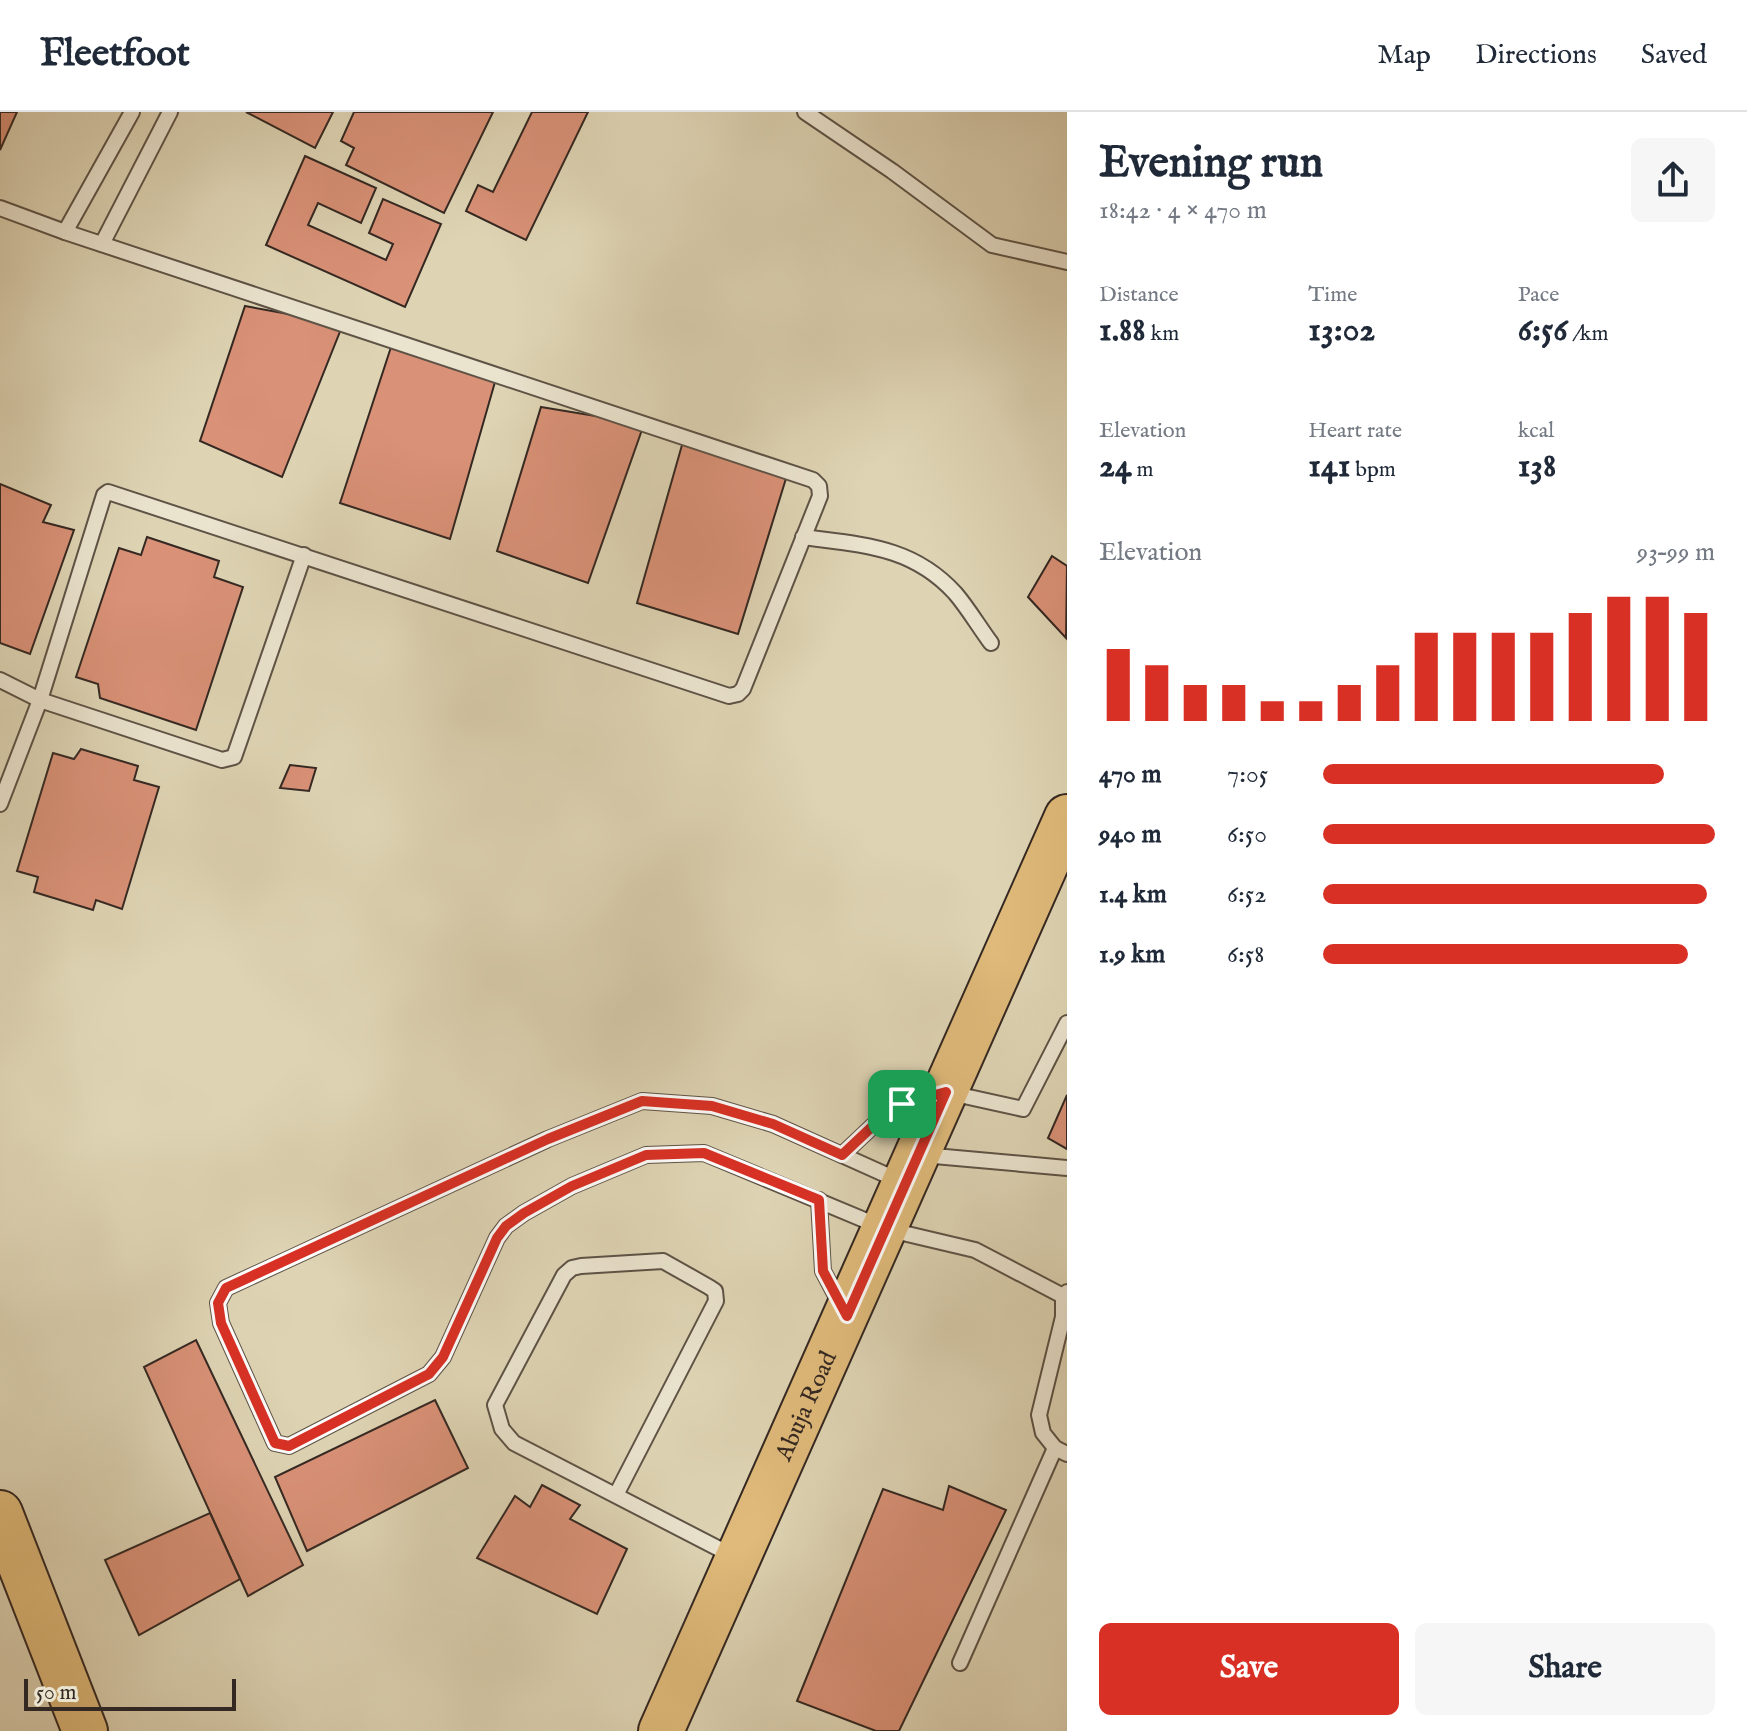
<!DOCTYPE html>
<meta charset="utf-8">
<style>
body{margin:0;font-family:"IM FELL English",serif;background:#f6f6f7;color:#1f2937;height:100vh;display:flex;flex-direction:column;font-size:30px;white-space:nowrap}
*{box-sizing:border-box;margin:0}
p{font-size:26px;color:#747a83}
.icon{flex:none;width:44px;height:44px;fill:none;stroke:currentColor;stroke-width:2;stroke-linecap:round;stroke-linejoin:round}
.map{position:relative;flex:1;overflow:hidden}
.details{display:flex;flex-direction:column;background:#fff;width:680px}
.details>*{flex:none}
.scale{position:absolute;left:24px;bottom:20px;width:212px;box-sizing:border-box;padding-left:8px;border:4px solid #342822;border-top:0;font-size:22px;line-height:28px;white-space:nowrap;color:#342822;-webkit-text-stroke:6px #eae3ce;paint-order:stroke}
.pin{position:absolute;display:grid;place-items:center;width:68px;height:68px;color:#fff;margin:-34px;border-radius:16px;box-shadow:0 4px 12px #0006}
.round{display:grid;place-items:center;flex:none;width:84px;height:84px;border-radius:12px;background:#f6f6f7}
.headline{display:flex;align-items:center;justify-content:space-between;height:136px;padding:0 32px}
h1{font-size:44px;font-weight:800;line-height:60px}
.stats{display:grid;grid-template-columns:repeat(3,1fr);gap:12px;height:136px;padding:8px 32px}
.stats div{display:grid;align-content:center}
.stats b{font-size:34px;font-weight:800}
.stats small{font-size:22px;font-weight:400}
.stats p{font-size:22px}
.chart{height:224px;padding:16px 32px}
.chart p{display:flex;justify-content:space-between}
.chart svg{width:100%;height:144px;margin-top:8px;stroke:#d93025;stroke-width:6}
.button{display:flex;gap:16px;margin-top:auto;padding:16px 32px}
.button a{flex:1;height:92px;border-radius:12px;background:#d93025;color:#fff;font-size:32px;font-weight:800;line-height:92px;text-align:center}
.button a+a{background:#f6f6f7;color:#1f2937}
ul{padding:0 32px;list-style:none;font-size:26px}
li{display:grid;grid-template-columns:128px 96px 1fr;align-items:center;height:60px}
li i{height:20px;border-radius:10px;background:#d93025}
header{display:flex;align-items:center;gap:48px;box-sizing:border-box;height:112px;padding:0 40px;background:#fff;border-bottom:2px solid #e0e1e3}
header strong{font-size:38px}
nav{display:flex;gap:44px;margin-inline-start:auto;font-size:28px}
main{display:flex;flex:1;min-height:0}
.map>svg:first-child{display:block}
.building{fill:#d99177;stroke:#342822;stroke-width:2}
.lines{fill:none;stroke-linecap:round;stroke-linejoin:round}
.service-casing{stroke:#5e5346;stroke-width:18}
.primary-casing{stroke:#342822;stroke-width:48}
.service{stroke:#eae3ce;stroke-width:14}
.primary{stroke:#dfba7a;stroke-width:44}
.route-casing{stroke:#fff;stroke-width:16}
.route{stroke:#d93025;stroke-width:10}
.labels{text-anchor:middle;stroke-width:6;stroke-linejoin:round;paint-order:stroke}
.street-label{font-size:24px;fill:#342822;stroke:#eae3ce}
</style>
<header>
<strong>Fleetfoot</strong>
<nav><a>Map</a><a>Directions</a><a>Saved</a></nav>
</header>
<main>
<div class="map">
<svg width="1067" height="1619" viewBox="0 0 1067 1619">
<rect width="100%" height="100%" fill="#ded4b4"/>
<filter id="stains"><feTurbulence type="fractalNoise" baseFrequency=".0025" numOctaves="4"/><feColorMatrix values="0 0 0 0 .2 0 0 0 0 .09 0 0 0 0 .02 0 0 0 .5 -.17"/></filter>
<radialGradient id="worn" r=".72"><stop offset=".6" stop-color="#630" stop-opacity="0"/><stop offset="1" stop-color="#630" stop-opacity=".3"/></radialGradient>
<g class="building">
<path d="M0 0H17L0 38Z"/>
<path d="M246 0H333L315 36Z"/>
<path d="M354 0H493L444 101 346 53 354 36 341 29Z"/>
<path d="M532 0H588L526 128 466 99 478 73 493 80Z"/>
<path d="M305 44 376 76 361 111 318 91 308 113 386 148 393 132 369 121 383 87 441 112 405 195 266 133Z"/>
<path d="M245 194 343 212 282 365 200 329Z"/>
<path d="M393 229 497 263 450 427 340 391Z"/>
<path d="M541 295 644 312 588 471 497 439Z"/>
<path d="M684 326 788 360 738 522 637 491Z"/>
<path d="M0 372 51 393 43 410 74 418 30 542 0 531Z"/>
<path d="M147 425 219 449 214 465 243 475 196 618 100 586 98 572 76 565 119 436 141 443Z"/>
<path d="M1052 444 1067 454 1066 526 1028 485Z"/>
<path d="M81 637 138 654 134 668 159 675 122 797 96 788 93 798 34 780 38 765 17 759 53 641 74 647Z"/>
<path d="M290 653 316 656 309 679 280 676Z"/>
<path d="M1067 983V1037L1048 1026Z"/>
<path d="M196 1228 303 1453 248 1484 144 1255Z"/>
<path d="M435 1288 468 1356 307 1439 275 1365Z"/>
<path d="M542 1373 580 1393 570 1407 627 1437 597 1502 477 1446 515 1384 530 1395Z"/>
<path d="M949 1374 1006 1398 899 1619H876L797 1589 883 1377 943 1398Z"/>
<path d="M210 1401 240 1467 139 1523 105 1448Z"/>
</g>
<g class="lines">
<defs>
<g id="service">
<path d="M805 0 892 59 992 133 1067 150"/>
<path d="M0 96 65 120 813 368 819 374 820 384 743 577 738 582 729 584 108 380 104 383 40 588 0 692"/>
<path d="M65 120 132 0"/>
<path d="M102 132 170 0"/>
<path d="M803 425C862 433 912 434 955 481 968 496 979 515 991 531"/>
<path d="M0 568 40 588 222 648 234 645 304 443"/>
<path d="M842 1043 877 1010 902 992 946 980 1023 997 1067 911"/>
<path d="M923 1043 1067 1056"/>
<path d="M902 1070 773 1012 712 994 642 989 548 1027 226 1176 218 1191 221 1211 275 1331 289 1334 429 1262 443 1245 497 1126 506 1114 524 1101 572 1074 646 1043 704 1041 886 1117 975 1138 1063 1184"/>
<path d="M819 1088 823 1159 842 1195"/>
<path d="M1067 1180 1063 1184V1205L1039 1303 1043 1321 1055 1336 1067 1342"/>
<path d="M616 1383 716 1189 715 1179 709 1175 663 1149 581 1154 572 1156 564 1163 495 1293 502 1317 514 1331 733 1444"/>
<path d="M960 1551 1055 1336"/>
</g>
<g id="primary">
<path d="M0 1401 85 1619"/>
<path id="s1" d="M661 1619 1067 705"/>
</g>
</defs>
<use href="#service" class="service-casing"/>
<use href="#primary" class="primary-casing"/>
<use href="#service" class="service"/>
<use href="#primary" class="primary"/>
</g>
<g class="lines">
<defs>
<path id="route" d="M946 980 847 1204 823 1159 819 1088 704 1041 646 1043 572 1074 524 1101 506 1114 497 1126 443 1245 429 1262 289 1334 275 1331 221 1211 218 1191 226 1176 548 1027 642 989 712 994 773 1012 842 1043 877 1010 902 992Z"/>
</defs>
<use href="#route" class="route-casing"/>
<use href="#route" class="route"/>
</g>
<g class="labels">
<g class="street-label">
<text dy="8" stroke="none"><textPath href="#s1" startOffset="356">Abuja Road</textPath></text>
</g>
</g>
<rect width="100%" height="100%" filter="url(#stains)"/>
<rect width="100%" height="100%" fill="url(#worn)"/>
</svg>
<div class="scale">50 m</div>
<div class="pin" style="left:902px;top:992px;background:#1e9e55"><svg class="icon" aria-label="arrive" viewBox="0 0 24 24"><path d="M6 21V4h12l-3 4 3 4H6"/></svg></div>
</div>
<section class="details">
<div class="headline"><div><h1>Evening run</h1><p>18:42 · 4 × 470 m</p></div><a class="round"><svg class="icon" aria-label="share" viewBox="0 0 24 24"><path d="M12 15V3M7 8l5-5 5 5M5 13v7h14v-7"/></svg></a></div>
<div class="stats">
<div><p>Distance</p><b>1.88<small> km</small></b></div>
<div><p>Time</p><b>13:02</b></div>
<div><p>Pace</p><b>6:56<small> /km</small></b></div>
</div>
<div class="stats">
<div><p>Elevation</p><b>24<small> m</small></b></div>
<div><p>Heart rate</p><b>141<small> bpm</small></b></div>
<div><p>kcal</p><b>138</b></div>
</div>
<div class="chart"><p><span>Elevation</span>93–99 m</p>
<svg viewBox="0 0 160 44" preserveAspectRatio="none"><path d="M5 44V22M15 44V27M25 44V33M35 44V33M45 44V38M55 44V38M65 44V33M75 44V27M85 44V17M95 44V17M105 44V17M115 44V17M125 44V11M135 44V6M145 44V6M155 44V11"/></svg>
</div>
<ul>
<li><b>470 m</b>7:05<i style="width:87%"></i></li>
<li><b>940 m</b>6:50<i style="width:100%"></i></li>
<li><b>1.4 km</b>6:52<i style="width:98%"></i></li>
<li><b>1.9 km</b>6:58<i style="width:93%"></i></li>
</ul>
<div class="button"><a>Save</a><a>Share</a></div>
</section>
</main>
